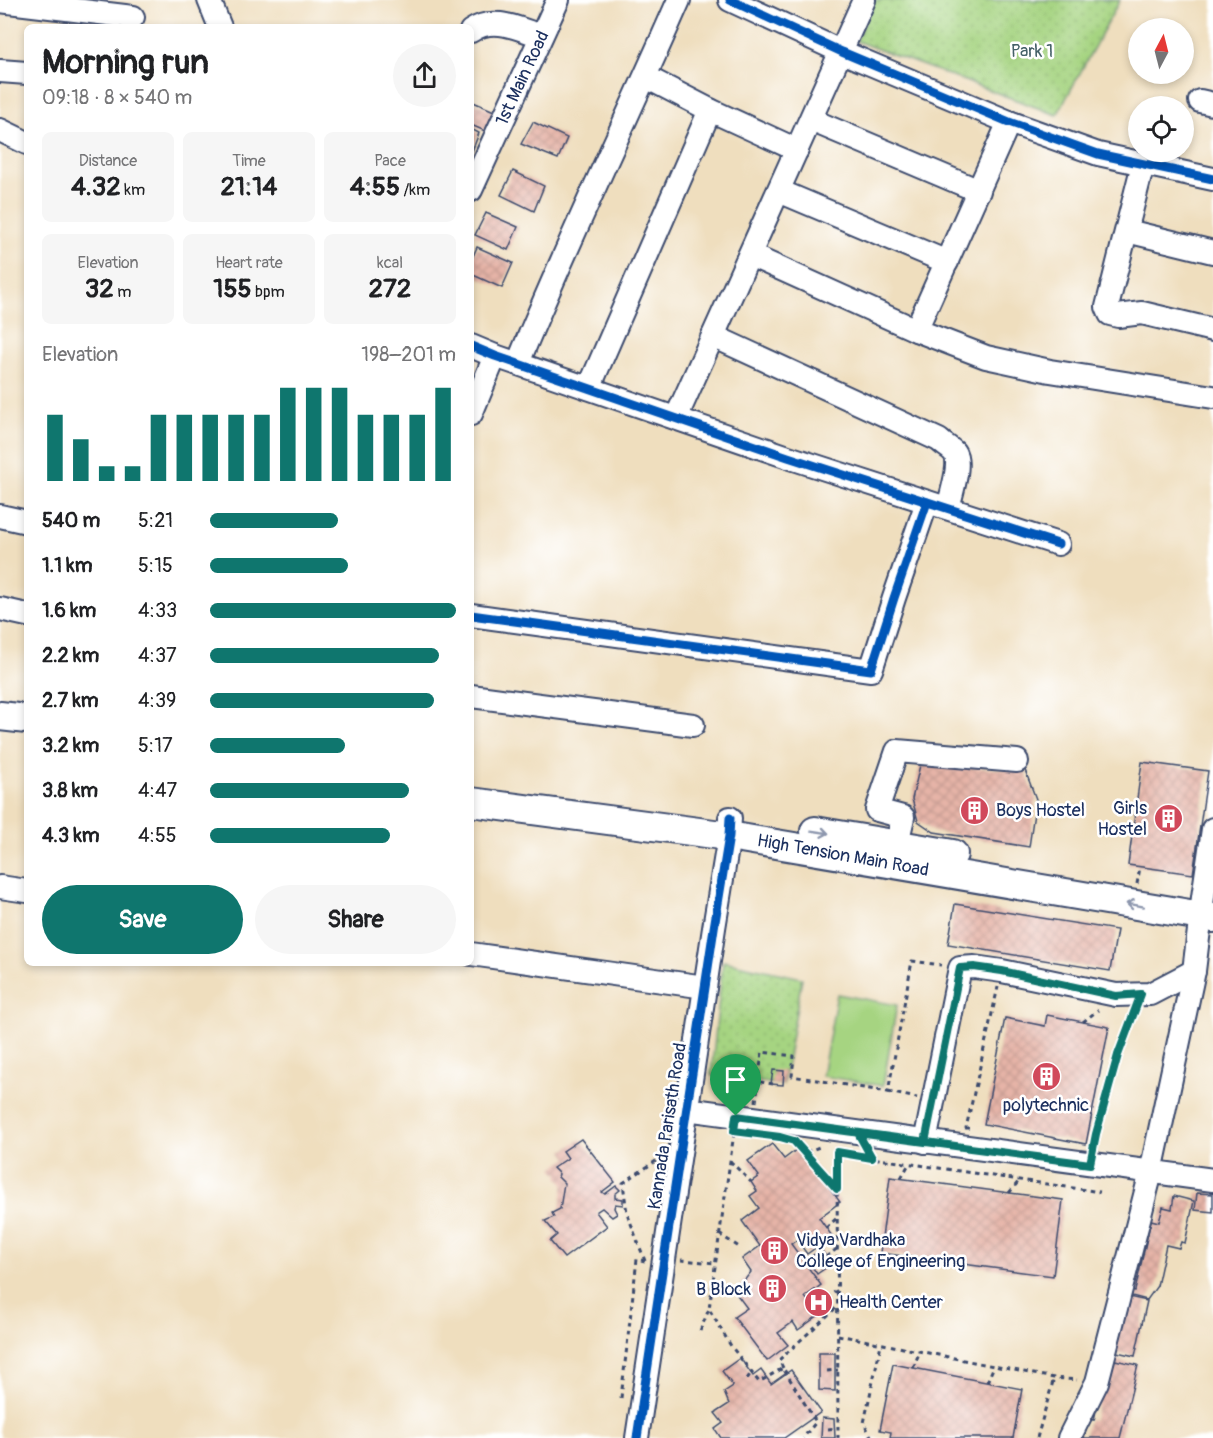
<!DOCTYPE html>
<meta charset="utf-8">
<style>
body{margin:0;font-family:Pangolin,sans-serif;background:#f6f6f6;color:#202124;height:100vh;display:flex;flex-direction:column;font-size:22px;white-space:nowrap}
*{box-sizing:border-box;margin:0}
p{font-size:20px;color:#757577}
.icon{flex:none;width:33px;height:33px;fill:none;stroke:currentColor;stroke-width:2;stroke-linecap:round;stroke-linejoin:round}
.map{position:relative;flex:1;overflow:hidden}
.sheet{position:absolute;left:24px;top:24px;width:450px;height:942px;display:flex;flex-direction:column;background:#fff;border-radius:9px;box-shadow:0 3px 9px #0003}
.sheet>*{flex:none}
.needle{width:39px;rotate:7deg}
.controls{position:absolute;left:1128px;top:18px;display:grid;gap:12px}
.controls a{display:grid;place-items:center;width:66px;height:66px;border-radius:50%;background:#fff;box-shadow:0 3px 9px #0003;font-size:30px}
.pin{position:absolute;display:grid;place-items:center;width:51px;height:51px;color:#fff;margin:-62px -26px;border-radius:50% 50% 50% 0;rotate:-45deg;box-shadow:0 0 6px #0007}
.pin .icon{rotate:45deg}
.round{display:grid;place-items:center;flex:none;width:63px;height:63px;border-radius:32px;background:#f6f6f6}
.overview{display:flex;align-items:center;justify-content:space-between;height:102px;padding:0 18px}
h1{font-size:33px;font-weight:700;line-height:45px}
.figures{display:grid;grid-template-columns:repeat(3,1fr);gap:9px;height:102px;padding:6px 18px}
.figures div{display:grid;align-content:center;border-radius:9px;background:#f6f6f6;text-align:center}
.figures b{font-size:26px;font-weight:700}
.figures small{font-size:16px;font-weight:400}
.figures p{font-size:16px}
.chart{height:168px;padding:12px 18px}
.chart p{display:flex;justify-content:space-between}
.chart svg{width:100%;height:108px;margin-top:6px;stroke:#0f766e;stroke-width:6}
.primary-button{display:flex;gap:12px;margin-top:auto;padding:12px 18px}
.primary-button a{flex:1;height:69px;border-radius:36px;background:#0f766e;color:#fff;font-size:24px;font-weight:700;line-height:69px;text-align:center}
.primary-button a+a{background:#f6f6f6;color:#202124}
ul{padding:0 18px;list-style:none;font-size:20px}
li{display:grid;grid-template-columns:96px 72px 1fr;align-items:center;height:45px}
li i{height:15px;border-radius:8px;background:#0f766e}
.map>svg:first-child{display:block}
.grass{fill:#a6d481;stroke:#608270;stroke-width:1.5}
.park{fill:url(#park-dots);stroke:#608270;stroke-width:1.5}
.building{fill:url(#building-cross-hatch)}
.lines{fill:none;stroke-linecap:round;stroke-linejoin:round}
.minor-casing{stroke:#3b496c;stroke-width:26}
.major-casing{stroke:#3b496c;stroke-width:32}
.path{stroke:#3b496c;stroke-width:3;stroke-dasharray:4.5 4.5;stroke-linecap:butt}
.minor{stroke:#fff;stroke-width:22}
.major{stroke:#fff;stroke-width:28}
.cycleway-casing{stroke:#fff;stroke-width:13}
.cycleway{stroke:#0057b8;stroke-width:9}
.oneway{stroke:#8d97ae}
.route-casing{stroke:#fff;stroke-width:12}
.route{stroke:#0f766e;stroke-width:8}
.labels{text-anchor:middle;stroke-width:5;stroke-linejoin:round;paint-order:stroke}
.park-label{font-size:18px;fill:#456168;stroke:#fff}
.street-label{font-size:18px;fill:#1b2f5e;stroke:#fff}
.poi-label{font-size:18px;fill:#1b2f5e;stroke:#fff;text-anchor:start}
</style>
<div class="map">
<svg width="1213" height="1438" viewBox="0 0 1213 1438">
<defs>
<pattern id="park-dots" width="8" height="8" patternUnits="userSpaceOnUse" patternTransform="scale(1.5)"><rect width="8" height="8" fill="#a6d481"/><path d="M2 2h.1M6 6h.1" fill="none" stroke="#8eb672" stroke-width="1.8" stroke-linecap="round"/></pattern>
<pattern id="building-cross-hatch" width="8" height="8" patternUnits="userSpaceOnUse" patternTransform="scale(1.5)"><rect width="8" height="8" fill="#e6b4a7"/><path d="M0 0l8 8M0 8l8-8" fill="none" stroke="#c59b92"/></pattern>
</defs>
<rect width="100%" height="100%" fill="#fff"/>
<filter id="ink" filterUnits="userSpaceOnUse"><feTurbulence type="fractalNoise" baseFrequency=".0167" numOctaves="2"/><feDisplacementMap in="SourceGraphic" scale="12" xChannelSelector="R" yChannelSelector="G"/><feConvolveMatrix kernelMatrix="1 2 1 2 8 2 1 2 1" color-interpolation-filters="sRGB"/></filter>
<filter id="wash" filterUnits="userSpaceOnUse"><feTurbulence type="fractalNoise" baseFrequency=".008" numOctaves="4" result="noise"/><feDisplacementMap in="SourceGraphic" scale="24" xChannelSelector="R" yChannelSelector="G"/><feGaussianBlur stdDeviation="1.35" result="paint"/><feColorMatrix in="noise" values="0 0 0 0 0 0 0 0 0 0 0 0 0 0 0 0 0 1.4 0 .05"/><feComposite in="paint" operator="in"/></filter>
<g filter="url(#wash)">
<rect width="100%" height="100%" fill="#efdebe"/>
<path class="grass" d="M837 994 897 1005 883 1086 822 1076Z"/>
<g class="park">
<path d="M875 0H1120L1057 115 856 41Z"/>
<path d="M723 961 802 978 783 1085 711 1075Z"/>
</g>
<g id="blocks">
<g class="building">
<path d="M471 101 494 111 485 131 471 125Z"/>
<path d="M533 122 567 138 558 159 521 144Z"/>
<path d="M471 129 479 133 471 154Z"/>
<path d="M513 171 544 186 534 211 501 195Z"/>
<path d="M486 213 518 227 508 250 475 235Z"/>
<path d="M477 247 513 263 502 288 471 274V261Z"/>
<path d="M1142 762 1208 771 1193 874 1128 865Z"/>
<path d="M920 765 1025 770 1036 799 1029 847 934 832 918 821 912 799Z"/>
<path d="M955 904 1117 930 1110 971 948 944Z"/>
<path d="M1047 1015 1109 1027 1086 1144 984 1124 1005 1018 1045 1026Z"/>
<path d="M773 1070 784 1071 783 1085 771 1084Z"/>
<path d="M727 1073 743 1075 741 1087 726 1085Z"/>
<path d="M581 1139 615 1182 602 1192 605 1194 616 1186 620 1190 615 1194V1198L623 1199V1205L615 1204 614 1208 617 1214 612 1217 602 1208 596 1212 607 1226 564 1258 550 1241 557 1235 545 1221 554 1217 552 1213 560 1209 564 1183 558 1177 559 1174 553 1168 568 1158 563 1151Z"/>
<path d="M772 1144 784 1159 800 1147 840 1202 819 1218 832 1236 807 1254 797 1240 791 1244 821 1285 805 1297 819 1315 798 1330 793 1322 778 1333 788 1345 767 1361 734 1317 747 1308 735 1292 751 1272 742 1259 760 1246 742 1221 759 1208 750 1196 757 1191 751 1182 759 1176 748 1161Z"/>
<path d="M890 1177 1063 1200 1053 1276 880 1253Z"/>
<path d="M1197 1193 1213 1194V1212L1195 1210Z"/>
<path d="M1174 1196 1194 1201 1185 1243 1181 1242 1179 1248 1166 1245 1157 1286 1147 1300 1128 1295 1129 1289 1135 1291 1151 1220 1159 1222 1163 1207 1172 1209Z"/>
<path d="M821 1250 831 1264 817 1274 807 1259Z"/>
<path d="M1124 1296 1147 1301 1135 1356 1112 1351Z"/>
<path d="M819 1353H835V1391L819 1390Z"/>
<path d="M740 1358 753 1376 761 1370 771 1384 791 1370 821 1412 784 1438H721L715 1429 723 1423 715 1413 729 1404 724 1392 733 1386 722 1371Z"/>
<path d="M1115 1360 1138 1365 1120 1438H1084L1089 1419 1094 1420 1105 1370 1110 1365H1113Z"/>
<path d="M893 1364 1022 1389 1013 1438H890L891 1432 880 1430Z"/>
<path d="M822 1418 834 1419 835 1438H821Z"/>
</g>
</g>
</g>
<g filter="url(#ink)">
<use href="#blocks" fill-opacity="0" stroke="#3b496c" stroke-width="1.5"/>
<g class="lines">
<defs>
<g id="minor">
<path d="M209 0 220 27"/>
<path d="M730 0 842 52 1009 122 1098 154 1213 179"/>
<path d="M0 1 133 17"/>
<path d="M471 31C493 15 519 29 541 36"/>
<path d="M0 71 27 73"/>
<path d="M646 77 710 110 797 150"/>
<path d="M1200 101 1213 104"/>
<path d="M811 120 979 191"/>
<path d="M0 130 27 143"/>
<path d="M1143 164 1107 307 1110 314 1118 316 1142 313 1213 330"/>
<path d="M471 190 558 0"/>
<path d="M779 191 947 262"/>
<path d="M1127 231 1213 252"/>
<path d="M750 255 916 330 986 357 1050 371 1213 397"/>
<path d="M916 330 1009 122"/>
<path d="M713 336 939 440C943 444 950 448 954 452 962 463 951 495 948 508"/>
<path d="M471 346 495 356 788 457 1058 544"/>
<path d="M518 363C568 241 626 121 679 0"/>
<path d="M589 388 710 110"/>
<path d="M471 414 495 356"/>
<path d="M676 418 864 0"/>
<path d="M0 516 27 522"/>
<path d="M0 609 27 615"/>
<path d="M471 615 871 670 894 598 927 502"/>
<path d="M471 696 693 725"/>
<path d="M897 844 903 817 877 810 897 751 1017 761"/>
<path d="M0 887 27 891"/>
<path d="M471 954 705 987"/>
<path d="M686 1109 1213 1180"/>
<path d="M925 1142 960 968 974 967 1002 971 1116 995 1150 994 1194 971"/>
<path d="M637 1438 714 928 729 836 730 818"/>
<path d="M1069 1438 1097 1382 1151 1172 1194 971 1203 897 1213 829"/>
</g>
<g id="major">
<path d="M0 716 27 719"/>
<path d="M471 802 729 836 1213 918"/>
<path d="M815 831 953 854"/>
</g>
</defs>
<use href="#minor" class="minor-casing"/>
<use href="#major" class="major-casing"/>
<g class="path">
<path d="M1137 884 1140 867"/>
<path d="M1083 1022 1098 1010"/>
<path d="M742 1079 773 1084"/>
<path d="M888 1092 917 1098"/>
<path d="M756 1102 762 1052 794 1056 792 1076 888 1092 912 961 941 965"/>
<path d="M969 1128H966L998 987"/>
<path d="M734 1133 709 1309 731 1346 759 1382 783 1368 816 1422 803 1438"/>
<path d="M797 1143 837 1189"/>
<path d="M837 1147 838 1438"/>
<path d="M1093 1147 1118 1055 1134 1013"/>
<path d="M806 1152 822 1146"/>
<path d="M837 1152 872 1158"/>
<path d="M869 1153 872 1158 1100 1192"/>
<path d="M730 1161 751 1182"/>
<path d="M901 1178 909 1164"/>
<path d="M1009 1193 1019 1181"/>
<path d="M826 1228 838 1217"/>
<path d="M719 1234 739 1247"/>
<path d="M826 1257 838 1248"/>
<path d="M681 1260 715 1263"/>
<path d="M645 1261 627 1213 623 1183 662 1157"/>
<path d="M818 1302 838 1290"/>
<path d="M700 1331 709 1309"/>
<path d="M838 1335 1054 1378 1077 1380"/>
<path d="M783 1368 779 1360 838 1306"/>
<path d="M913 1368 920 1351"/>
<path d="M827 1371 838 1370"/>
<path d="M747 1379 751 1373"/>
<path d="M987 1382 994 1366"/>
<path d="M621 1398 637 1259 645 1261"/>
<path d="M828 1429 838 1428"/>
<path d="M872 1438 864 1423 881 1344"/>
<path d="M1037 1438 1054 1378"/>
</g>
<use href="#minor" class="minor"/>
<use href="#major" class="major"/>
<defs>
<g id="cycleway">
<path d="M730 0 842 52 1009 122 1098 154 1213 179"/>
<path d="M471 346 495 356 788 457 1058 544"/>
<path d="M471 615 871 670 894 598 927 502"/>
<path d="M637 1438 714 928 729 836 730 818"/>
</g>
</defs>
<use href="#cycleway" class="cycleway-casing"/>
<use href="#cycleway" class="cycleway"/>
</g>
<defs><path id="oneway-shaft" d="M-6 0H5M1.5-3L5.5 0L1.5 3" fill="none" stroke-width="1.6" stroke-linecap="round" stroke-linejoin="round" transform="scale(1.5)"/></defs>
<g class="oneway">
<use href="#oneway-shaft" transform="translate(820 832) rotate(9)"/>
<use href="#oneway-shaft" transform="translate(1135 905) rotate(-170)"/>
</g>
</g>
<g class="lines" filter="url(#ink)">
<defs>
<path id="route" d="M736 1116C854 1133 972 1148 1090 1164L1096 1134 1118 1055 1141 994 1116 996 1002 971 974 967 960 968 925 1142 858 1133 872 1158 837 1152V1189L794 1141 780 1137 734 1131 736 1116"/>
</defs>
<use href="#route" class="route-casing"/>
<use href="#route" class="route"/>
</g>
<defs>
<symbol id="building-disc" viewBox="-11 -11 22 22"><circle r="9.5" fill="#d1495b" stroke="#fff"/><path d="M-4-6H4V6H1V3H-1V6H-4ZM-2.5-4.3h1.7v1.8h-1.7ZM.8-4.3h1.7v1.8H.8ZM-2.5-1h1.7V.8h-1.7ZM.8-1h1.7V.8H.8Z" fill="#fff"/></symbol>
<symbol id="hospital-disc" viewBox="-11 -11 22 22"><circle r="9.5" fill="#d1495b" stroke="#fff"/><path d="M-5-5h3v3.5h4V-5h3V5h-3V1.5h-4V5h-3Z" fill="#fff"/></symbol>
</defs>
<g fill-rule="evenodd">
<use href="#building-disc" x="958" y="794" width="33" height="33"/>
<use href="#building-disc" x="1152" y="802" width="33" height="33"/>
<use href="#building-disc" x="1030" y="1060" width="33" height="33"/>
<use href="#building-disc" x="758" y="1234" width="33" height="33"/>
<use href="#building-disc" x="756" y="1272" width="33" height="33"/>
<use href="#hospital-disc" x="802" y="1286" width="33" height="33"/>
</g>
<g class="labels">
<g class="park-label">
<text x="1032" y="57">Park 1</text>
</g>
<g class="street-label">
<text transform="translate(522 78) rotate(-65)" y="6">1st Main Road</text>
<text transform="translate(843 855) rotate(10)" y="6">High Tension Main Road</text>
<text transform="translate(667 1126) rotate(-81)" y="6">Kannada Parisath Road</text>
</g>
<g class="poi-label">
<text x="1147" y="814" text-anchor="end">Girls<tspan x="1147" dy="21">Hostel</tspan></text>
<text x="996" y="816">Boys Hostel</text>
<text x="1046" y="1111" text-anchor="middle">polytechnic</text>
<text x="796" y="1246">Vidya Vardhaka<tspan x="796" dy="21">College of Engineering</tspan></text>
<text x="751" y="1295" text-anchor="end">B Block</text>
<text x="839" y="1308">Health Center</text>
</g>
</g>
</svg>
<div class="controls">
<a><svg class="needle" viewBox="-14 -14 28 28"><path d="M0-13l5 13h-10z" fill="#e53935"/><path d="M0 13l5-13h-10z" fill="#757577"/></svg></a>
<a><svg class="icon" aria-label="locate" viewBox="0 0 24 24"><circle cx="12" cy="12" r="6"/><path d="M12 2v4M12 18v4M2 12h4M18 12h4"/></svg></a>
</div>
<div class="pin" style="left:736px;top:1116px;background:#1e9e55"><svg class="icon" aria-label="arrive" viewBox="0 0 24 24"><path d="M6 21V4h12l-3 4 3 4H6"/></svg></div>
<section class="sheet">
<div class="overview"><div><h1>Morning run</h1><p>09:18 · 8 × 540 m</p></div><a class="round"><svg class="icon" aria-label="share" viewBox="0 0 24 24"><path d="M12 15V3M7 8l5-5 5 5M5 13v7h14v-7"/></svg></a></div>
<div class="figures">
<div><p>Distance</p><b>4.32<small> km</small></b></div>
<div><p>Time</p><b>21:14</b></div>
<div><p>Pace</p><b>4:55<small> /km</small></b></div>
</div>
<div class="figures">
<div><p>Elevation</p><b>32<small> m</small></b></div>
<div><p>Heart rate</p><b>155<small> bpm</small></b></div>
<div><p>kcal</p><b>272</b></div>
</div>
<div class="chart"><p><span>Elevation</span>198–201 m</p>
<svg viewBox="0 0 160 44" preserveAspectRatio="none"><path d="M5 44V17M15 44V27M25 44V38M35 44V38M45 44V17M55 44V17M65 44V17M75 44V17M85 44V17M95 44V6M105 44V6M115 44V6M125 44V17M135 44V17M145 44V17M155 44V6"/></svg>
</div>
<ul>
<li><b>540 m</b>5:21<i style="width:52%"></i></li>
<li><b>1.1 km</b>5:15<i style="width:56%"></i></li>
<li><b>1.6 km</b>4:33<i style="width:100%"></i></li>
<li><b>2.2 km</b>4:37<i style="width:93%"></i></li>
<li><b>2.7 km</b>4:39<i style="width:91%"></i></li>
<li><b>3.2 km</b>5:17<i style="width:55%"></i></li>
<li><b>3.8 km</b>4:47<i style="width:81%"></i></li>
<li><b>4.3 km</b>4:55<i style="width:73%"></i></li>
</ul>
<div class="primary-button"><a>Save</a><a>Share</a></div>
</section>
</div>
